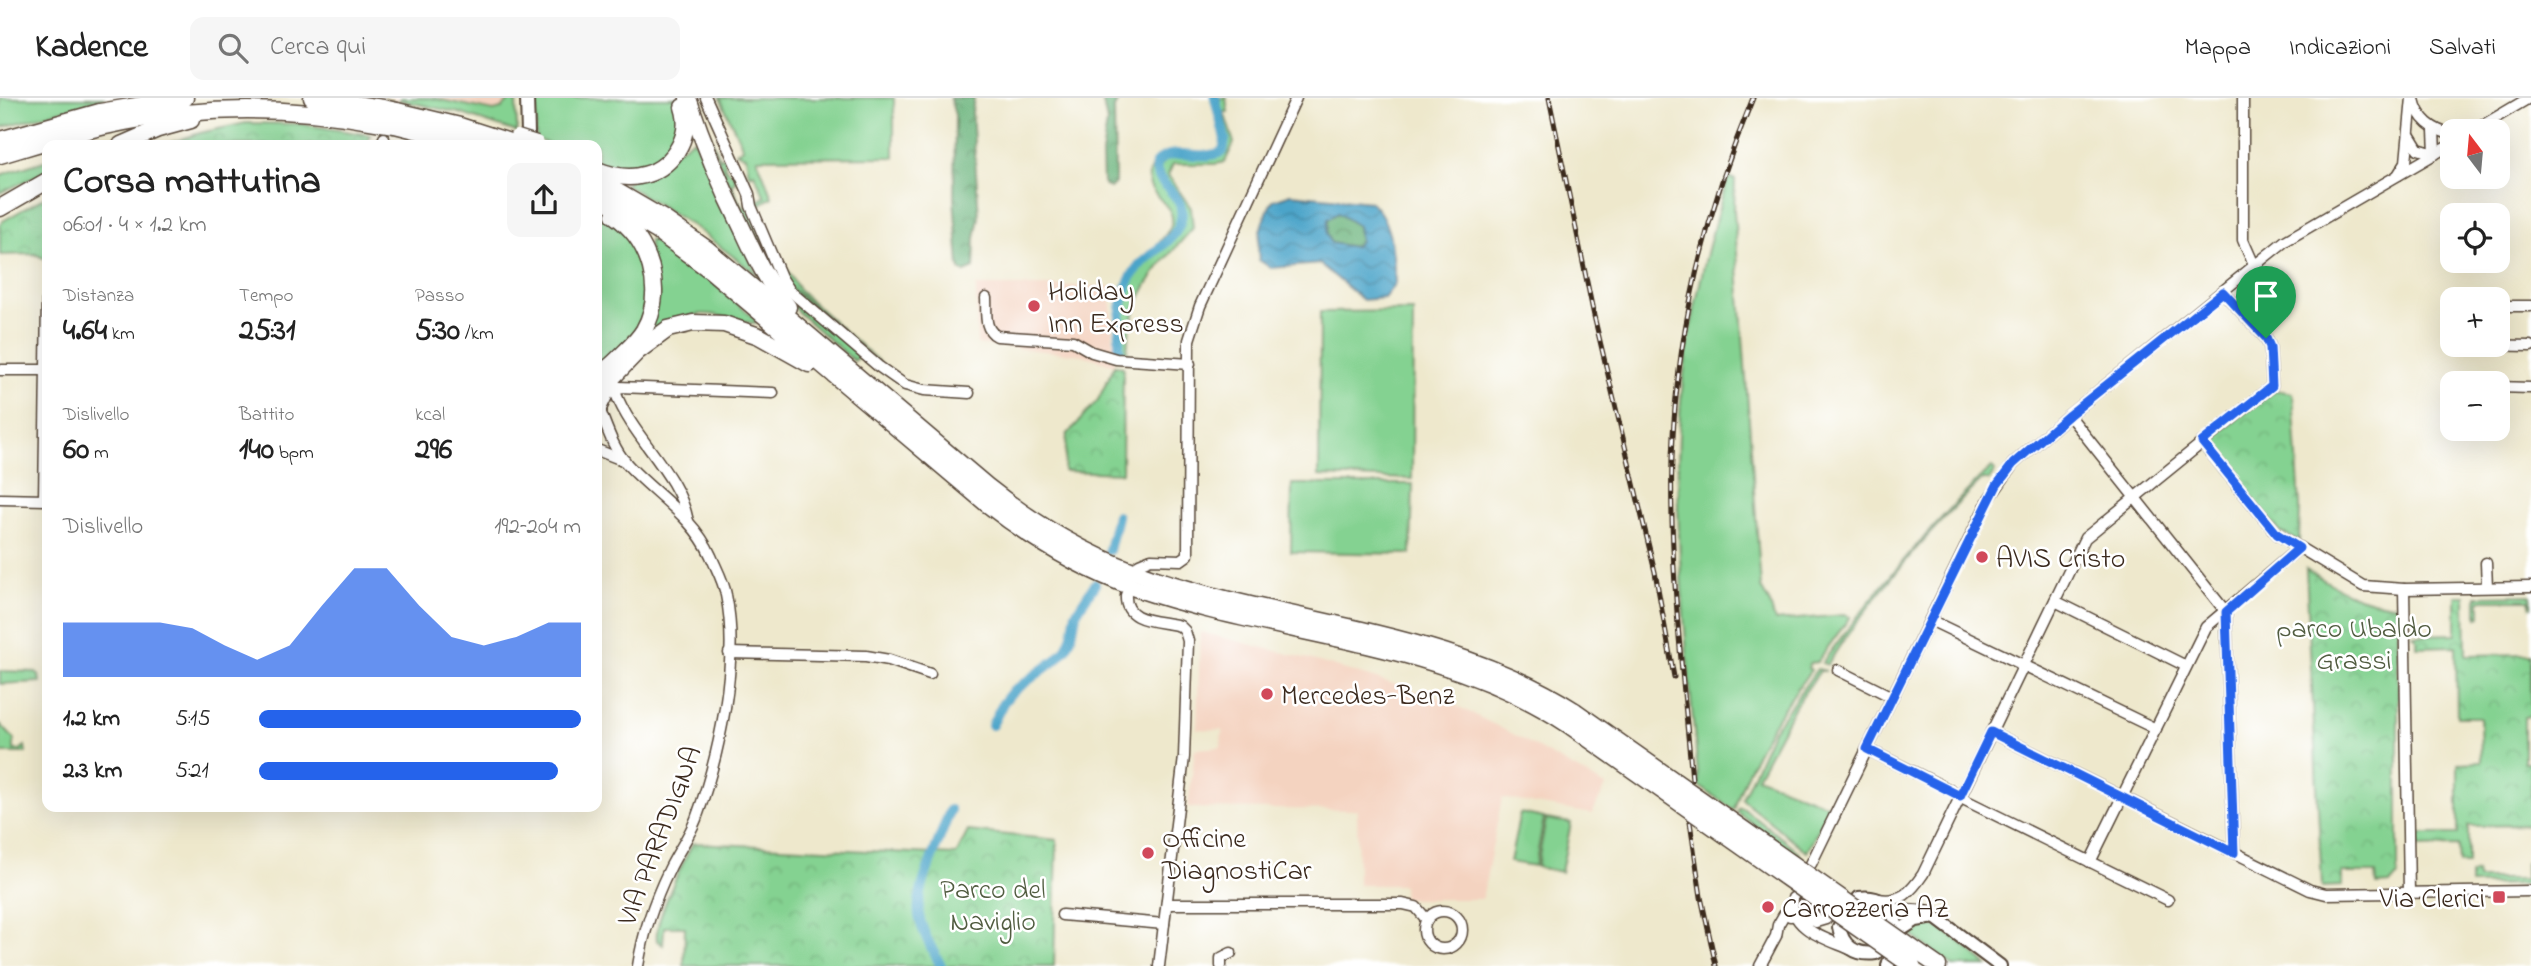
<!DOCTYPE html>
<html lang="it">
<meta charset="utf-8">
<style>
body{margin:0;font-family:"Indie Flower",sans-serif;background:#f6f6f6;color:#222;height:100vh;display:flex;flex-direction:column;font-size:26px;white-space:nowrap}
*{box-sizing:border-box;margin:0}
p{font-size:23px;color:#767676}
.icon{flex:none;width:38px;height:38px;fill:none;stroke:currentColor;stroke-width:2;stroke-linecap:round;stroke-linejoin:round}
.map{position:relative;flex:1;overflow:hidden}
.sheet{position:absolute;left:42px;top:42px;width:560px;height:672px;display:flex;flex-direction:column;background:#fff;border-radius:14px;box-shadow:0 7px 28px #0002}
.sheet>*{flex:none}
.needle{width:46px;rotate:344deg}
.tools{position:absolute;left:2440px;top:21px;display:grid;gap:14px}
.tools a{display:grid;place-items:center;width:70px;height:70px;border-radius:14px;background:#fff;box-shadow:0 7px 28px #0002;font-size:35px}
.pin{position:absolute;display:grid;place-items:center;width:60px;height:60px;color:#fff;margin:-72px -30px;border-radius:50% 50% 50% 0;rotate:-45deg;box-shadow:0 0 7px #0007}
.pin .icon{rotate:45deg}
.round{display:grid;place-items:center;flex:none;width:74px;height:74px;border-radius:14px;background:#f6f6f6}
.overview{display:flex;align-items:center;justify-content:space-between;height:119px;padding:0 21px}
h1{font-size:38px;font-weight:700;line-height:52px}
.stats{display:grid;grid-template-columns:repeat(3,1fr);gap:10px;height:119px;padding:7px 21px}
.stats div{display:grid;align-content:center}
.stats b{font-size:30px;font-weight:700}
.stats small{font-size:19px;font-weight:400}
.stats p{font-size:19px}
.chart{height:196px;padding:14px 21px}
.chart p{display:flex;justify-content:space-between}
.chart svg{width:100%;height:126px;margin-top:7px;fill:#2563eb;opacity:.7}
ul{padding:0 21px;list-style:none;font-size:23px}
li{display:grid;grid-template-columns:112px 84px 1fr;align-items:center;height:52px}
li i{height:18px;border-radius:9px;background:#2563eb}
header{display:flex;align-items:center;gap:42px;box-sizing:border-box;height:98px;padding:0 35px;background:#fff;border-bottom:2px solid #e0e0e0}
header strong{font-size:33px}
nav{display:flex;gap:38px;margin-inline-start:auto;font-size:24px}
.search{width:490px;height:63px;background:#f6f6f6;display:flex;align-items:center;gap:18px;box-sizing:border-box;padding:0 24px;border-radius:14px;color:#767676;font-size:26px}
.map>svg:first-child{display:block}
.built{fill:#f4d3c0}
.grass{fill:#84d291;stroke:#607e58;stroke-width:2}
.forest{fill:url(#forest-crowns);stroke:#536f4c;stroke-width:2}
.park{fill:url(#park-crowns);stroke:#607e58;stroke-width:2}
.water{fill:url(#water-waves);stroke:#446774;stroke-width:2;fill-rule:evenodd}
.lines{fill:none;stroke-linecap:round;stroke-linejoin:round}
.canal{stroke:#4ca4c9;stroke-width:10}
.minor-tunnel{stroke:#cac2a9;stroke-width:10;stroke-dasharray:10 5;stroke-linecap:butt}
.minor-casing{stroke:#564638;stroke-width:13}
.tertiary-casing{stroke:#564638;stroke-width:16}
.trunk-casing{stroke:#564638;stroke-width:19}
.minor{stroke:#fff;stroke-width:10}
.tertiary{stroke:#fff;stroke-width:12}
.trunk{stroke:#fff;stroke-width:16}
.rail-casing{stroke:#3b2a1e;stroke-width:5}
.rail{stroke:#fff;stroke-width:2.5;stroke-dasharray:8;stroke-linecap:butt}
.trunk-bridge-casing{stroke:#564638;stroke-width:19;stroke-linecap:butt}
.trunk-bridge{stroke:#fff;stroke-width:16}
.route-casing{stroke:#fff;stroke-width:14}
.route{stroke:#2563eb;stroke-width:9}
.poi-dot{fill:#d1495b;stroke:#fff;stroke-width:2.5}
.labels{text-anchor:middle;stroke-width:5;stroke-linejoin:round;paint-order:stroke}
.poi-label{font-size:28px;fill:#3b2a1e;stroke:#fff;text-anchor:start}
.park-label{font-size:28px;fill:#515c40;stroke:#fff}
.street-label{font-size:28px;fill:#3b2a1e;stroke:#fff}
</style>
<header>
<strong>Kadence</strong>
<div class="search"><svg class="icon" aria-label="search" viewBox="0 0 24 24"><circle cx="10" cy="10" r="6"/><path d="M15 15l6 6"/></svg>Cerca qui</div>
<nav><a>Mappa</a><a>Indicazioni</a><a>Salvati</a></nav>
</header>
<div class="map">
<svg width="2531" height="868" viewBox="0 0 2531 868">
<defs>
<pattern id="forest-crowns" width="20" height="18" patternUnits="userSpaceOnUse" patternTransform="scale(1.75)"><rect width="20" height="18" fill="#6bb47b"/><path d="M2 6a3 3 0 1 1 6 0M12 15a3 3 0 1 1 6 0" fill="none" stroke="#599364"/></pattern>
<pattern id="park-crowns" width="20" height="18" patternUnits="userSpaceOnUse" patternTransform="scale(1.75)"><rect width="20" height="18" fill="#84d291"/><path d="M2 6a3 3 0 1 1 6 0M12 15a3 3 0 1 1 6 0" fill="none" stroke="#73b47d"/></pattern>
<pattern id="water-waves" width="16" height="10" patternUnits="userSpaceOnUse" patternTransform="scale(1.75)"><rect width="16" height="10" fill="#4ca4c9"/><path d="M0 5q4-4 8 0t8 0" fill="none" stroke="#4086a3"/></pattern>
</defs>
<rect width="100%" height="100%" fill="#fff"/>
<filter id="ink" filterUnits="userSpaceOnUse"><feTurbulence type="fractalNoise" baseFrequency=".0143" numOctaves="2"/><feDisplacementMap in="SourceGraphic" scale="14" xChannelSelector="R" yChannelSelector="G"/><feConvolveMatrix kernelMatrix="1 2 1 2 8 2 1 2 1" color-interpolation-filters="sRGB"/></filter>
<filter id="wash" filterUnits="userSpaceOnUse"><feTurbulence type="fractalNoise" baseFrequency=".00686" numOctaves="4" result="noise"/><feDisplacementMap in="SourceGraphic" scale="28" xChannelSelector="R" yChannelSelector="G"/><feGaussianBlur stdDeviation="1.57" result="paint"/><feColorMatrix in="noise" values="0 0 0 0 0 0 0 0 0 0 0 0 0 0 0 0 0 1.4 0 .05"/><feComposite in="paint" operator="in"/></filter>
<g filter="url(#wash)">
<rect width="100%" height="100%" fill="#eee8cc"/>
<g class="built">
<path d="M386 0H516L517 34 444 11Z"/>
<path d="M976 188H1110L1115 267 1082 257 977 246Z"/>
<path d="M1200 534 1309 561 1441 600 1513 636 1606 688 1592 716 1502 700 1482 801H1403V787H1358L1357 712 1188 710 1195 651 1221 649 1222 632 1197 631Z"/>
</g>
<g class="grass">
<path d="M0 0H105L0 30Z"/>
<path d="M400 0H432L494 13 501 11 512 0H516L517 34 459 15 399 2Z"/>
<path d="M536 0H676L682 17 671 54 642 74 597 68V47H551L536 41Z"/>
<path d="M692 0H698L701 7 697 10 720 60 725 58V70L734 77 736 83 731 86 742 110 747 108 778 178 860 256 854 263 798 214 784 198 761 161Z"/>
<path d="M720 0H894V59L757 60 772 99 756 109 780 161 800 193 880 265 787 186 753 105 765 99 754 75 749 77 746 59 736 54 743 50Z"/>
<path d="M1219 0H1226L1228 14H1224L1234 45 1225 64 1216 66H1173L1168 77 1191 110 1193 130C1157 171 1130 196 1127 254L1123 253C1123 231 1121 204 1132 183 1144 159 1186 143 1185 115 1185 95 1163 86 1159 69 1173 47 1205 69 1224 56L1229 44Z"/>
<path d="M694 41 757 177 696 130 625 86Z"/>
<path d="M47 62V73L0 95V77Z"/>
<path d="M1151 70C1154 81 1159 83 1167 91 1192 114 1173 133 1155 150 1161 142 1171 133 1172 122 1174 105 1139 94 1151 70Z"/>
<path d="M1728 79 1735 82 1734 113 1761 490 1770 506 1775 523 1844 517 1850 519 1817 564 1810 565 1808 570 1811 572C1779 615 1749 659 1734 712L1699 688C1688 560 1671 430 1681 302 1688 226 1706 152 1728 79Z"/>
<path d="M597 112 610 120 641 154 649 193 639 231 597 271Z"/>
<path d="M649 142C669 143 735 204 754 220L756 225C741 226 723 215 702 216 681 217 668 230 650 233Z"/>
<path d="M1413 213 1412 381 1319 378 1320 214Z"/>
<path d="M1992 369 1995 373 1989 382H1982C1940 422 1903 464 1867 511 1853 529 1837 549 1828 567L1822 565C1874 495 1928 429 1992 369Z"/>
<path d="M1292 386H1413L1411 456 1291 454Z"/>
<path d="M2531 497V510L2529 502H2480V518L2477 519V498Z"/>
<path d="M1817 571 1826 573H1820L1795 608 1757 679 1830 708 1807 754 1742 701 1772 634Z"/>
<path d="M0 573 36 574 39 577 40 584 0 586Z"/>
<path d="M0 626 14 641V652H20L25 648 26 655H0Z"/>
<path d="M1740 710 1744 711 1793 749 1805 763 1737 714Z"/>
<path d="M1520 715 1544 720 1535 768 1510 764Z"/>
<path d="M1546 721 1571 725 1561 774 1537 769Z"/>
<path d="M2525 765H2527L2528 786 2470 787V777L2476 774 2477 781H2525Z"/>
<path d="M1928 827C1946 828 1973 856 1988 868H1953L1910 836Z"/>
</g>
<g class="forest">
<path d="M950 0H974L972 14 979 119 975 140 974 170 965 174 961 173 959 168 954 100 955 17Z"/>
<path d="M1102 0H1119L1114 10 1115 85 1110 90 1105 88 1103 84 1102 56 1107 24Z"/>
<path d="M1338 115 1358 128 1360 143 1354 149 1331 145 1327 135 1328 121Z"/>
</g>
<g class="park">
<path d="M246 25 300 26 370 37 367 47H164L200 35Z"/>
<path d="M47 98V162L35 156 0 157V127L3 123Z"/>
<path d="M1115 267 1123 269 1122 375 1064 373 1067 337 1098 302Z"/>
<path d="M2275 292 2293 295 2300 408 2299 443 2280 434 2207 345Z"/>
<path d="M2306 471C2341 493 2357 502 2398 508V778L2390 786 2377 787 2376 775H2342V788L2322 789Z"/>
<path d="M2456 498H2465L2466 557 2531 556V618L2524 619V664H2531V727L2468 728V766H2459L2458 748 2416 749 2419 746V736H2458V665L2481 664 2480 619H2457L2456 548 2417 549V540L2413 537 2456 536Z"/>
<path d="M968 733 1057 742 1054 868H684L685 829H664L663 847 657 843C653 823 683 765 693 745L956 757Z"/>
</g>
<path class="water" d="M1291 96 1371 104C1392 122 1394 160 1395 186L1384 200 1363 202 1320 166 1271 170 1259 162C1256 139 1262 122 1273 102ZM1338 115 1358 128 1360 143 1354 149 1331 145 1327 135 1328 121Z"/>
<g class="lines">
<g class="canal">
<path d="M1119 253C1119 225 1119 192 1138 169 1151 154 1177 142 1181 121 1187 95 1153 88 1156 65 1174 46 1203 65 1223 53L1225 41 1215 0"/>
<path d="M1109 452 1117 418"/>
<path d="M992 627 1003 605 1011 595 1056 562 1066 551 1072 537 1076 515 1095 486"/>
<path d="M941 868C933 852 922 835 919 817 915 793 942 738 950 712"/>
</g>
</g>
</g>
<g filter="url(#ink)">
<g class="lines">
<path class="minor-tunnel" d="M384 40 391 0"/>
<defs>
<g id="minor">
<path d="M706 0 749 96 751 108 781 179 790 193 878 268 905 287 924 292 969 295"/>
<path d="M2243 0V142L2254 167"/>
<path d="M2414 1C2418 21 2433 33 2452 36"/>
<path d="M2473 33 2529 0"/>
<path d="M2410 38 2418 51 2435 56 2434 32"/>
<path d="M382 47 384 40"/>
<path d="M2398 77 2406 64 2412 0"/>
<path d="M986 200C987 214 983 231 997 238L1073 243 1092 254 1116 261 1190 266"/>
<path d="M2497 208H2531"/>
<path d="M2475 247 2531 248"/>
<path d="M0 272H45"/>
<path d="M2497 289 2531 290"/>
<path d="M600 313C607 330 613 350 626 365 654 396 693 418 711 458 716 470 724 484 726 497 740 563 719 659 696 721 689 739 677 755 669 772 655 801 643 836 638 868"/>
<path d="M2069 317 2226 514 2234 755"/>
<path d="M2202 344 2277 436 2363 488 2404 491 2531 489"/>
<path d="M597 352 625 363"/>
<path d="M0 401 47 402"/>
<path d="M44 401 47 202"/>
<path d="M688 423C678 374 634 342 616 296L619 289 773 295"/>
<path d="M2486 465 2487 489"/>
<path d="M1139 466 1151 461 1181 462 1188 457 1189 242 1200 208 1296 0"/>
<path d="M2404 491 2409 795"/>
<path d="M1126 497C1124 526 1160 522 1180 528L1185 533 1188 543 1184 659 1159 868"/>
<path d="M2055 503 2186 568"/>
<path d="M1930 522 2156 631"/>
<path d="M729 555 866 558 889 562 930 576"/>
<path d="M1838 572 1892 599"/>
<path d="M1991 634 2310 792 2326 796 2531 793"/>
<path d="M1867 651 1956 695 1965 702 2168 802"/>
<path d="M2090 764 2206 529 2299 450"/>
<path d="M1811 766 1989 401 2013 366 2069 317 2285 143 2452 46"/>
<path d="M1793 800C1788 831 1827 841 1850 851"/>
<path d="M1878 801C1901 805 1911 794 1923 776L2085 440 2272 288 2270 249 2266 240 2223 194"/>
<path d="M1804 805 1809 814 1816 819"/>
<path d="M1167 806H1403L1416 809 1427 822"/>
<circle cx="1443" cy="832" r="19"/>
<path d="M1062 817 1164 826"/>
<path d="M1790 818 1798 817 1816 824 1826 821"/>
<path d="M1221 868V860L1231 855"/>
<path d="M1760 868 1776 838 1778 827 1792 803"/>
</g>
<g id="tertiary">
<path d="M527 0 528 36"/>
<path d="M597 301 600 313 597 326"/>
<path d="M1859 800C1878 797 1893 807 1896 826"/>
<path d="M1887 807 1897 812 1928 814 2000 868"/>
<path d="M1839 829C1842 848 1856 858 1876 855"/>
<path d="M1902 831 1916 822 1935 819"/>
<path d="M1888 868 1889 864"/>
</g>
<g id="trunk">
<path d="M312 0 383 10"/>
<path d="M688 0C703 45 721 88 742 130 755 158 767 185 788 209"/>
<path d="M397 13 460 28 519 47"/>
<path d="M395 27 475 47"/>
<path d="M0 42 100 14 185 0"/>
<path d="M121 47 158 31 191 22"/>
<path d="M0 57C41 45 82 32 125 24 210 7 296 9 381 25"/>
<path d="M597 72C610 77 625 81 639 78 671 73 693 39 683 9"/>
<path d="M597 82 664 121 707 151 988 389C1037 428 1090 459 1150 479 1290 527 1447 531 1575 613"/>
<path d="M597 98 657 133 710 172 987 406C1032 441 1081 471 1135 490 1277 539 1438 541 1566 625"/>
<path d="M0 110 47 83"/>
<path d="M597 276C607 272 614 265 622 257 630 249 638 242 644 232 666 193 650 141 614 117"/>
<path d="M599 308 613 279 638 253 668 231 693 225 724 226 759 238 809 266"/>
<path d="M1925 859 1938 868"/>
</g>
</defs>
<use href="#minor" class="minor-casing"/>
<use href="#tertiary" class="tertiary-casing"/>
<use href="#trunk" class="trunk-casing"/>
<use href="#minor" class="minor"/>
<use href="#tertiary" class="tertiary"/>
<use href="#trunk" class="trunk"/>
<defs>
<g id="rail">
<path d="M1549 0 1594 218 1655 474 1674 579"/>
<path d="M1692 682C1683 576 1669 467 1672 360 1676 235 1705 115 1753 0"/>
<path d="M1690 724 1701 799 1716 868"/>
</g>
</defs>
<use href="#rail" class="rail-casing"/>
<use href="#rail" class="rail"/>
<defs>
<g id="trunk-bridge">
<path d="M383 10 397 13"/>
<path d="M381 25 395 27"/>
<path d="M517 40 536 46"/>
<path d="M1575 613 1925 859"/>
<path d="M1566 625 1912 868"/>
</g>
</defs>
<use href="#trunk-bridge" class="trunk-bridge-casing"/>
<use href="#trunk-bridge" class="trunk-bridge"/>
</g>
</g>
<g class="lines" filter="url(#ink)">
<defs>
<path id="route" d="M2223 194 2266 240 2270 249 2272 288 2202 344 2277 436 2299 450 2226 514 2234 755 1991 634 1960 698 1867 651 1986 409 1997 387 2013 366 2069 317Z"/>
</defs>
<use href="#route" class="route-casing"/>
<use href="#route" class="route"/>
</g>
<g class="poi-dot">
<circle cx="1034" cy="208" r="7"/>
<circle cx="1982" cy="459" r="7"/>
<circle cx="1267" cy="596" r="7"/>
<circle cx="1148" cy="755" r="7"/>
<rect x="2492" y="792" width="14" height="14" rx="3.5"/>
<circle cx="1768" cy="809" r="7"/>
</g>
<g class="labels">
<g class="poi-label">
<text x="1048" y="202">Holiday<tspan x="1048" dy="32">Inn Express</tspan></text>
<text x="1996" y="469">AVIS Cristo</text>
<text x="1281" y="606">Mercedes-Benz</text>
<text x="1162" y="749">Officine<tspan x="1162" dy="32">DiagnostiCar</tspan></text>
<text x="2485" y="809" text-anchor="end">Via Clerici</text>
<text x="1782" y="819">Carrozzeria AZ</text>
</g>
<g class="park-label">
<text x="2354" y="539">parco Ubaldo<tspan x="2354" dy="32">Grassi</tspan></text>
<text x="993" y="800">Parco del<tspan x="993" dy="32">Naviglio</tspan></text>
</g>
<g class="street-label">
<text transform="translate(658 737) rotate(-69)" y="10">VIA PARADIGNA</text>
</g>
</g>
</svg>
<div class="tools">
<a><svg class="needle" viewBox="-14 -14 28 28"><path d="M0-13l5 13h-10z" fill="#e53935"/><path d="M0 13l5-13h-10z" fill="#767676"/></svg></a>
<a><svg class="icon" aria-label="locate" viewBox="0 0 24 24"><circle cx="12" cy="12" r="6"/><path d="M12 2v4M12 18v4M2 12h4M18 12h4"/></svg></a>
<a>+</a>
<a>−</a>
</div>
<div class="pin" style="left:2266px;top:240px;background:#1e9e55"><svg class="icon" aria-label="arrive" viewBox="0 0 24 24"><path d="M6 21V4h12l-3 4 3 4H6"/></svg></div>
<section class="sheet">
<div class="overview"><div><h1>Corsa mattutina</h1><p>06:01 · 4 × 1.2 km</p></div><a class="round"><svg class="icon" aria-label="share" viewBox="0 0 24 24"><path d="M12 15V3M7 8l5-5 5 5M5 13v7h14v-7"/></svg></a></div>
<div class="stats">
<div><p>Distanza</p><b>4.64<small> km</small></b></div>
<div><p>Tempo</p><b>25:31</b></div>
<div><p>Passo</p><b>5:30<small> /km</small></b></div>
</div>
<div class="stats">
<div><p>Dislivello</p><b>60<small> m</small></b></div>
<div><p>Battito</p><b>140<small> bpm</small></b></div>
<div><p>kcal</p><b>296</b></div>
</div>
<div class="chart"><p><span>Dislivello</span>192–204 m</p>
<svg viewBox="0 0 160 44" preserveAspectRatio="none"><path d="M0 44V25L10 25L20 25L30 25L40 27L50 33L60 38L70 33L80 19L90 6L100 6L110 19L120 30L130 33L140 30L150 25L160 25V44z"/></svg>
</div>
<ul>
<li><b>1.2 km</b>5:15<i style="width:100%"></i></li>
<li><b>2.3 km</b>5:21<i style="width:93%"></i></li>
</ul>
</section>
</div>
